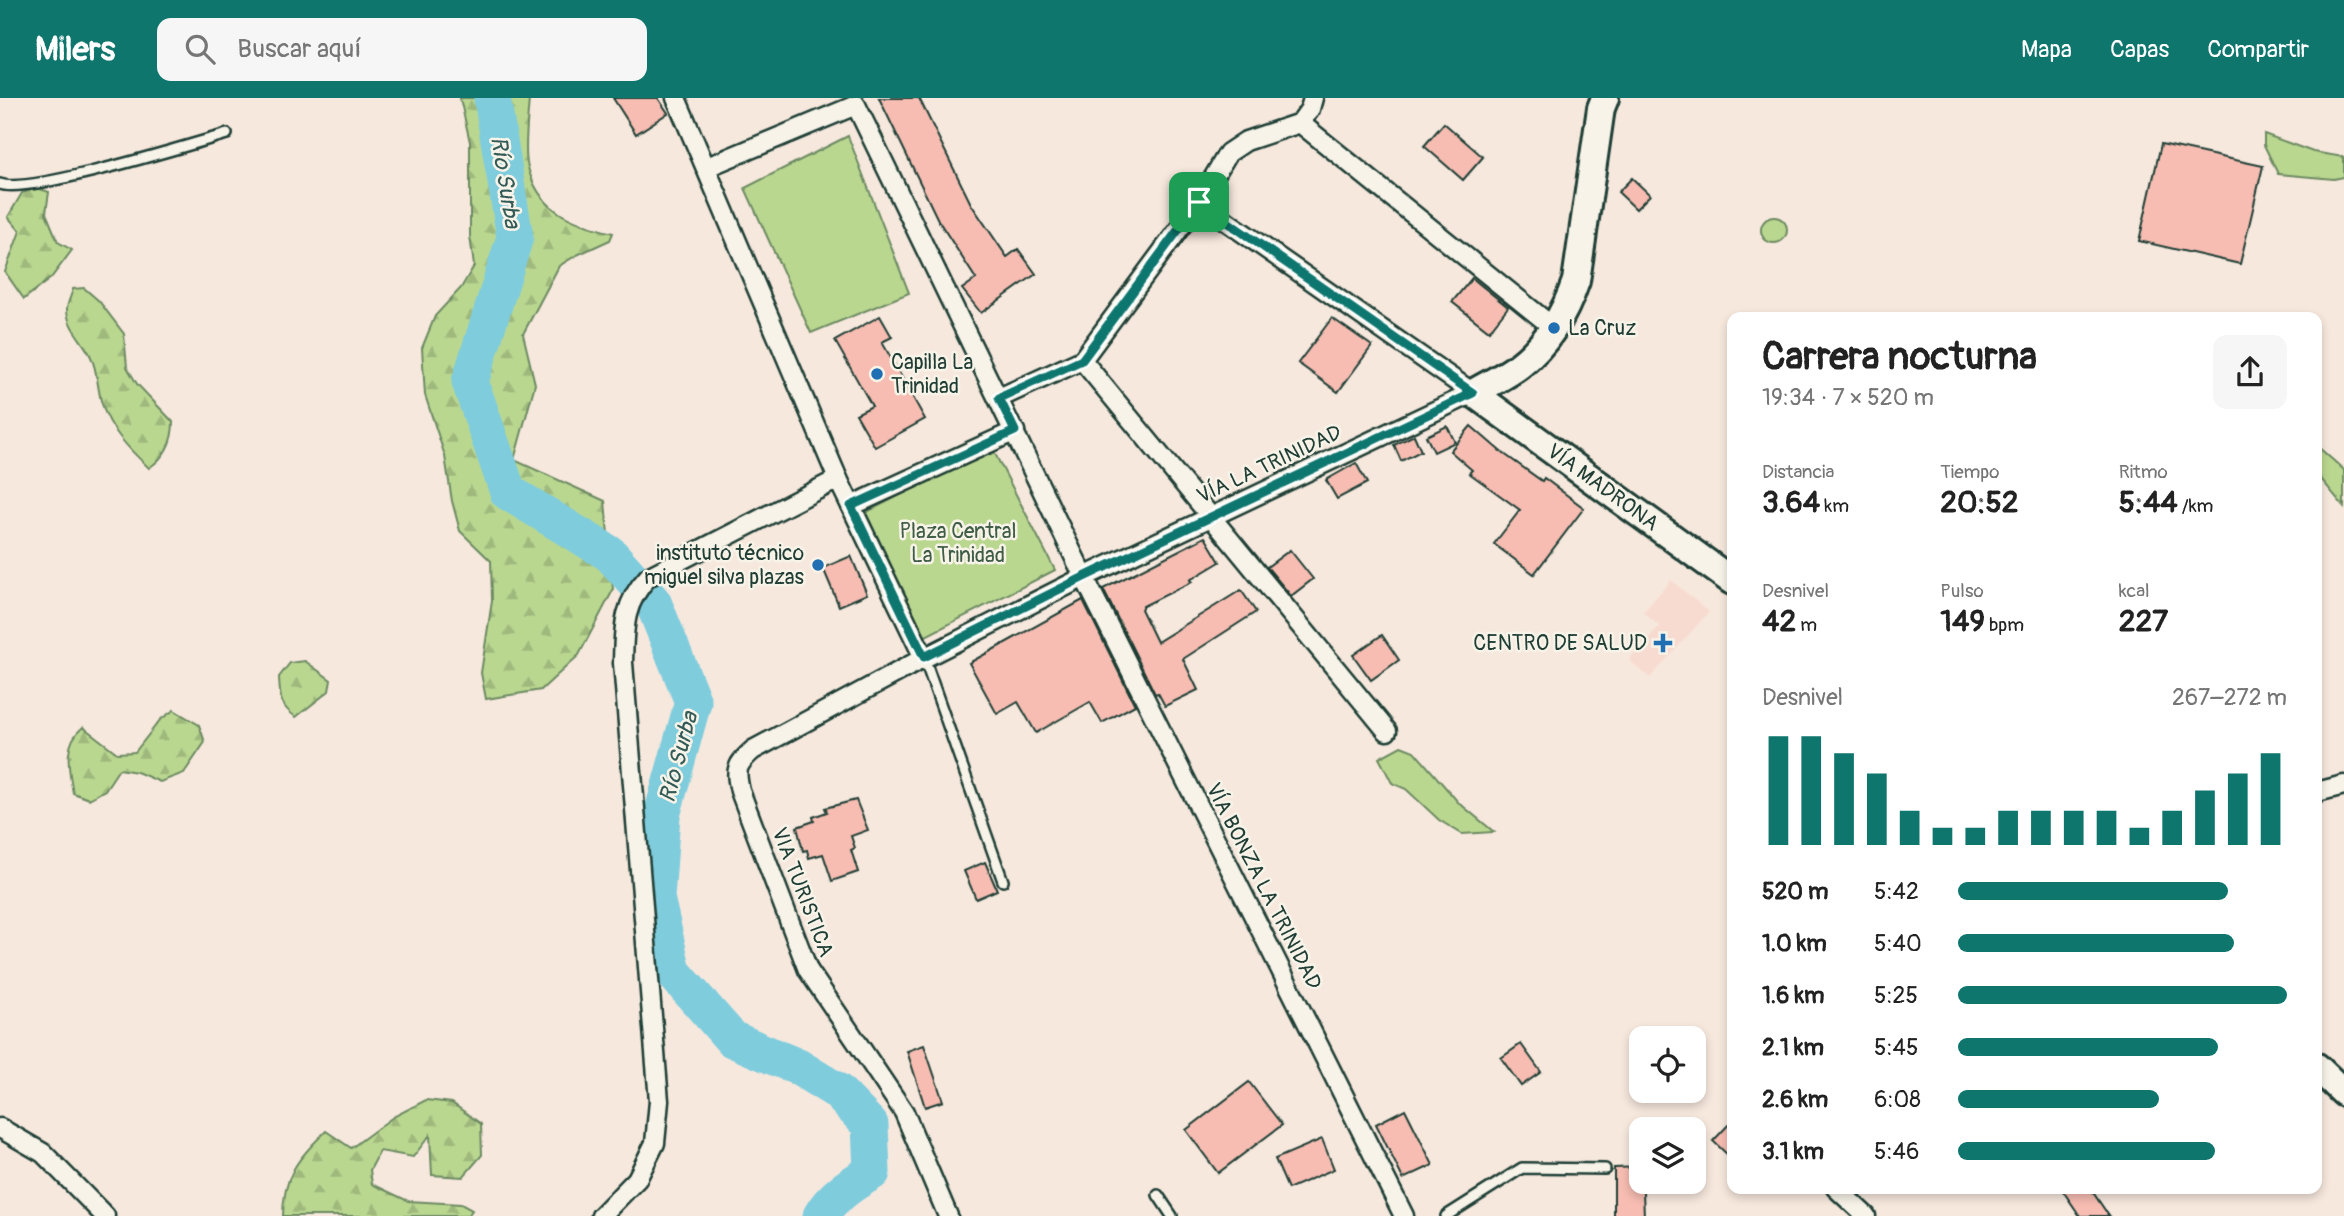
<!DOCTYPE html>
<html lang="es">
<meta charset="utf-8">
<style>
body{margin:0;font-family:Pangolin,sans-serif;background:#f6f6f6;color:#222;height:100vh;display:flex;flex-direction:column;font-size:26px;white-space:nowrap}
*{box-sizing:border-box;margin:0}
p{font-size:23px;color:#767676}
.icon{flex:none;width:38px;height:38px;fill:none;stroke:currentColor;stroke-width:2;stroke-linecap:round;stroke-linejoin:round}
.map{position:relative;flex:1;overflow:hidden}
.panel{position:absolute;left:1727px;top:214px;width:595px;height:882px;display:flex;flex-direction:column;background:#fff;border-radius:14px;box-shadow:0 4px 10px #0003}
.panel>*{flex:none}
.controls{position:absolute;left:1629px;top:928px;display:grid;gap:14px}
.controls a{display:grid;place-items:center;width:77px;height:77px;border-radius:14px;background:#fff;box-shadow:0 4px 10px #0003;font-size:35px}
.pin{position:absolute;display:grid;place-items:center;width:60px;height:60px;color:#fff;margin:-30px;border-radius:14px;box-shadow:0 4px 10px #0006}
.round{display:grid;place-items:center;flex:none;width:74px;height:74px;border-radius:14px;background:#f6f6f6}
.headline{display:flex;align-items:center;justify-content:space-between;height:119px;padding:0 35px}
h1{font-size:38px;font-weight:700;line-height:52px}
.stats{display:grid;grid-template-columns:repeat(3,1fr);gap:10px;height:119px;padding:7px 35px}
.stats div{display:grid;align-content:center}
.stats b{font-size:30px;font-weight:700}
.stats small{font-size:19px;font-weight:400}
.stats p{font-size:19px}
.chart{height:196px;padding:14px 35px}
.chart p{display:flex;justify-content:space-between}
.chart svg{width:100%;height:126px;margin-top:7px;stroke:#0f766e;stroke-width:6}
ul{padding:0 35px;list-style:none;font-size:23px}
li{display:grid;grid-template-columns:112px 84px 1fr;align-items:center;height:52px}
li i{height:18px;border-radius:9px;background:#0f766e}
header{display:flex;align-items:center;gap:42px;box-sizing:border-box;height:98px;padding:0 35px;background:#0f766e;color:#fff}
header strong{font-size:33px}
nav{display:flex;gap:38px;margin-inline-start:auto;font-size:24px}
.search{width:490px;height:63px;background:#f6f6f6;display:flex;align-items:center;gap:18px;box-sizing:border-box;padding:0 24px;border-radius:14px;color:#767676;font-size:26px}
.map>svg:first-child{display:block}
.built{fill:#f7dbd0}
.green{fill:#bad790;stroke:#6c8a62;stroke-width:2}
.forest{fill:url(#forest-firs);stroke:#6c8a62;stroke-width:2}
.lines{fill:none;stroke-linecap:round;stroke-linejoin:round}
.river{stroke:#7fccdd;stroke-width:37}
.building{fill:#f7bdb2;stroke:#1f3d34;stroke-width:2}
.lane-casing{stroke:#1f3d34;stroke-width:14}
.street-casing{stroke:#1f3d34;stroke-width:23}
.secondary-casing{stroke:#1f3d34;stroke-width:32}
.lane{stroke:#f7f3e8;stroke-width:9}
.street{stroke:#f7f3e8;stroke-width:18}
.secondary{stroke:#f7f3e8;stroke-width:26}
.route-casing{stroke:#fff;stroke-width:14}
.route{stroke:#0f766e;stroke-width:9}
.poi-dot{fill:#1f6fb2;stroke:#f7f3e8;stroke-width:2.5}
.labels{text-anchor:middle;stroke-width:5;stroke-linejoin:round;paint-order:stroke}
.poi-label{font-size:21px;fill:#1f3d34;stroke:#f7f3e8;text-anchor:start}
.street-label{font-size:21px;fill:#1f3d34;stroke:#f7f3e8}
.park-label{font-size:21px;fill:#3e5c46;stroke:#f7f3e8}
.water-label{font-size:23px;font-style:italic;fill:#325a56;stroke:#f7f3e8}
</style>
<header>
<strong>Milers</strong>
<div class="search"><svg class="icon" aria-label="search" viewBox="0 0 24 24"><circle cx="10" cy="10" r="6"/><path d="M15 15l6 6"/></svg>Buscar aquí</div>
<nav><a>Mapa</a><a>Capas</a><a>Compartir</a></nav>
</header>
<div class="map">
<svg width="2344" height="1118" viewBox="0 0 2344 1118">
<defs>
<pattern id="forest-firs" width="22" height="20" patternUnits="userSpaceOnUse" patternTransform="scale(1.75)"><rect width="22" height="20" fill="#bad790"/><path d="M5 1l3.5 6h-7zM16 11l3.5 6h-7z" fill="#9fb97d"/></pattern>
</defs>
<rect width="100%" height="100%" fill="#f7e8dd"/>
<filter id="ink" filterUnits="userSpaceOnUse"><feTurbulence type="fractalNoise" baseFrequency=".0143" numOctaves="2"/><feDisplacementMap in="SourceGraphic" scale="14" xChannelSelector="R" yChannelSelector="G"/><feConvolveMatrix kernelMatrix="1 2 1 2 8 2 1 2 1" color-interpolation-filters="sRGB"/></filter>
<g filter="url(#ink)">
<path class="built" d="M1671 482 1709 514 1650 580 1629 562 1659 528 1643 514Z"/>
<g class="green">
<path d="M2264 36 2313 54 2344 59V79L2334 81 2278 76 2264 47Z"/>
<path d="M848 38 909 195 811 235 745 90Z"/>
<circle cx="1774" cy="132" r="13"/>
<path d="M2317 348 2344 372V409L2317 376Z"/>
<path d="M992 350 1055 472 924 539 861 417Z"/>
<path d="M1401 648 1414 653 1458 704 1494 734 1462 736 1439 722 1406 691 1392 685 1379 660Z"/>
</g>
<g class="forest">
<path d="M460 0H529C528 19 524 47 527 65 537 113 572 125 613 135L610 142 577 157 559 168 523 236 535 286 514 362 605 403 613 492 579 557 541 592 486 601 481 575 492 503 491 463 460 433 452 403 445 358 425 297 422 250 435 218 461 190 474 168 470 138V44Z"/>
<path d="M37 90 49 94 46 115 58 144 72 152 51 180 24 201 5 174 20 133 8 119 22 95Z"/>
<path d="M84 190 99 203 124 236 127 269 137 286 173 324C173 343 165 359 149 370 130 352 110 332 102 306 97 290 98 274 91 259 84 243 67 230 67 211 67 205 72 196 73 191Z"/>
<path d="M305 563 331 582 329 593 296 619C279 608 280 598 279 579L290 565Z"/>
<path d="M174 612 199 627 205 644 184 675 160 684 137 674 119 671 105 692 89 701 73 695C69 672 62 646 83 629L117 655 135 654 160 622Z"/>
<path d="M426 1002 452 1005 481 1026 482 1057 463 1079 432 1077 430 1037 413 1059 380 1053 370 1072 372 1086 408 1103 461 1106 472 1112 468 1118H283C283 1078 298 1060 326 1033L351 1050 393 1019Z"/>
</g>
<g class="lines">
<path class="river" d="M492 0 515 139 470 284 508 394 610 456 653 504 693 604 662 717 656 800 673 874 732 941 798 969 837 993 870 1027 872 1074C853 1085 832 1098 821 1118"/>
</g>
<g class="building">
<path d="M613 0H658L668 15 636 36Z"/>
<path d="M879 0H919L971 106 1007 159 1018 151 1036 176 981 215 962 191 976 181 938 122Z"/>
<path d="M1444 25 1483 59 1463 82 1424 48Z"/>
<path d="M2161 46 2263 68 2240 166 2139 143Z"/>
<path d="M1632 80 1650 97 1636 111 1618 94Z"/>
<path d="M1472 180 1508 209 1489 233 1452 204Z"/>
<path d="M880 218 892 239 882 244 925 321 875 349 856 316 872 308 835 243Z"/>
<path d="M1332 220 1372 248 1338 294 1298 265Z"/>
<path d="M1447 328 1455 344 1434 354 1426 338Z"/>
<path d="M1471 328 1500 353 1542 383 1544 380 1584 410 1534 476 1494 446 1520 412 1469 375 1472 372 1450 353Z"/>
<path d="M1414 337 1421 353 1401 363 1394 347Z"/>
<path d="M1356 365 1367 385 1337 401 1326 382Z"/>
<path d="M1205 439 1220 464 1190 482 1192 484 1143 508 1141 511 1157 544 1241 492 1256 514 1183 561 1198 592 1165 608 1158 595 1155 596 1103 491Z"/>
<path d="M1290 452 1313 481 1291 498 1267 469Z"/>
<path d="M851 458 867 496 839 508 823 470Z"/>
<path d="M1083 502 1135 607 1102 625 1090 604 1036 635 1018 604 997 616 969 565Z"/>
<path d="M1382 537 1399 562 1371 582 1353 557Z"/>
<path d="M856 702 868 732 851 738 855 750 851 752 858 774 832 783 823 756 809 760 807 752 803 753 797 729 814 723 813 719 827 714 825 710Z"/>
<path d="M985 764 997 792 976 801 964 773Z"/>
<path d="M1521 946 1541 974 1521 988 1501 960Z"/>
<path d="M924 947 943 1003 925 1009 907 953Z"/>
<path d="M1249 984 1282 1027 1218 1075 1186 1032Z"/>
<path d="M1405 1011 1433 1067 1403 1081 1376 1026Z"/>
<path d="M1732 1023V1061L1713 1043Z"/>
<path d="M1322 1041 1334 1071 1288 1091 1275 1061Z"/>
<path d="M1642 1069 1644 1118H1614V1070Z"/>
<path d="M2061 1090H2090L2109 1118H2080Z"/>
</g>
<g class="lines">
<defs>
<g id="lane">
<path d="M0 86C29 97 188 47 227 36"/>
<path d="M924 560 1003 783"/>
<path d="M1158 1097 1172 1118"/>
<path d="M1446 1118 1522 1070 1605 1071"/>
</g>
<g id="street">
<path d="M676 0 838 381 924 560"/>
<path d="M1300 25 1554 230"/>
<path d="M707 69 856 7 1084 479 1404 1118"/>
<path d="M1082 262 1387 633"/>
<path d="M999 300 1082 262 1199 104 1228 55 1246 43 1300 25 1310 11 1313 0"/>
<path d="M851 408 1015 333"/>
<path d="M2317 694 2344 687"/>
<path d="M0 1030 43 1055 105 1118"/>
<path d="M1836 1090 1866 1118"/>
<path d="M601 1118 637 1081 655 1045 659 1003 623 565C624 529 623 506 648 479L838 381"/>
<path d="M948 1118 904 1014 808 872 740 693C735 671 736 667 753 652L924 560 1084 479 1473 295 1199 104"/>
</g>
<g id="secondary">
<path d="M1605 0 1601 10 1576 183C1565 215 1547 246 1520 267 1506 278 1488 286 1473 295L1732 483"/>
<path d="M2317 969 2344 995"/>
</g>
</defs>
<use href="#lane" class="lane-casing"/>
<use href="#street" class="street-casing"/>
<use href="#secondary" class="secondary-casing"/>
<use href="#lane" class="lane"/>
<use href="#street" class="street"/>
<use href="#secondary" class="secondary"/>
</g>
</g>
<g class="lines" filter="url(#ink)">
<defs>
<path id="route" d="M1199 104 1473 295 1084 479 924 559 851 408 1015 333 999 300 1082 262Z"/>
</defs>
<use href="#route" class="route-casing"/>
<use href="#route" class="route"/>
</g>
<g class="poi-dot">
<circle cx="1554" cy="230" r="7"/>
<circle cx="877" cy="276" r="7"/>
<circle cx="818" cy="467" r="7"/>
<path d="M1659.5 534.5h7v7h7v7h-7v7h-7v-7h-7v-7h7z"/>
</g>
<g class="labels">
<g class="poi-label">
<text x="1568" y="237">La Cruz</text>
<text x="891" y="271">Capilla La<tspan x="891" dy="24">Trinidad</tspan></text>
<text x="804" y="462" text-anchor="end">instituto técnico<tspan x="804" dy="24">miguel silva plazas</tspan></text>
<text x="1647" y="552" text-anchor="end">CENTRO DE SALUD</text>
</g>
<g class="street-label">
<text transform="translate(1269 366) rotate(-25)" y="7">VÍA LA TRINIDAD</text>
<text transform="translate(1603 389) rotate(36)" y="7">VÍA MADRONA</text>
<text transform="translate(1264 788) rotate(63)" y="7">VÍA BONZA LA TRINIDAD</text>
<text transform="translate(803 794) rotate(69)" y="7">VIA TURISTICA</text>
</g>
<g class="park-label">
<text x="958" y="440">Plaza Central<tspan x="958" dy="24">La Trinidad</tspan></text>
</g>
<g class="water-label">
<text transform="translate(506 84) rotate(81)" y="8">Río Surba</text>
<text transform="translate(678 659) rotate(-75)" y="8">Río Surba</text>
</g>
</g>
</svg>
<div class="controls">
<a><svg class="icon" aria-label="locate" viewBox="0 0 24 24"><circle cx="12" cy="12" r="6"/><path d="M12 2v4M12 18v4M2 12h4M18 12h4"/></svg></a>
<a><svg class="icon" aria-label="layers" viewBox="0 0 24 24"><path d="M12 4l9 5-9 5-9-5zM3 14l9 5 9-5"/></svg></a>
</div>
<div class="pin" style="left:1199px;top:104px;background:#1e9e55"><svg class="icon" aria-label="arrive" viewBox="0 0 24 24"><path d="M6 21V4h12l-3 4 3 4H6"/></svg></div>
<section class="panel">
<div class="headline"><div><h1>Carrera nocturna</h1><p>19:34 · 7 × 520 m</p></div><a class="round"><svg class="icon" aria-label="share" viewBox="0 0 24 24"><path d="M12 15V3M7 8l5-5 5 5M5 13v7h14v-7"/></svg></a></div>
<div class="stats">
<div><p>Distancia</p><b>3.64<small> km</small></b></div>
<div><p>Tiempo</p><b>20:52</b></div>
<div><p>Ritmo</p><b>5:44<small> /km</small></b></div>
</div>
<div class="stats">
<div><p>Desnivel</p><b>42<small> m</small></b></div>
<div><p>Pulso</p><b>149<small> bpm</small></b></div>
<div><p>kcal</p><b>227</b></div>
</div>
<div class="chart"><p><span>Desnivel</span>267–272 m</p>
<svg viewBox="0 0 160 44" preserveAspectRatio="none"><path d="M5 44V6M15 44V6M25 44V12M35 44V19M45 44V32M55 44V38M65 44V38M75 44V32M85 44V32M95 44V32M105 44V32M115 44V38M125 44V32M135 44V25M145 44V19M155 44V12"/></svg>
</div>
<ul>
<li><b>520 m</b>5:42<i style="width:82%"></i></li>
<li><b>1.0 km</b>5:40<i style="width:84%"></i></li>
<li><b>1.6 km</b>5:25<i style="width:100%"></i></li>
<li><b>2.1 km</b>5:45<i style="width:79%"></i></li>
<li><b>2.6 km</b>6:08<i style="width:61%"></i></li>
<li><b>3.1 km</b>5:46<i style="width:78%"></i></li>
</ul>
</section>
</div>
